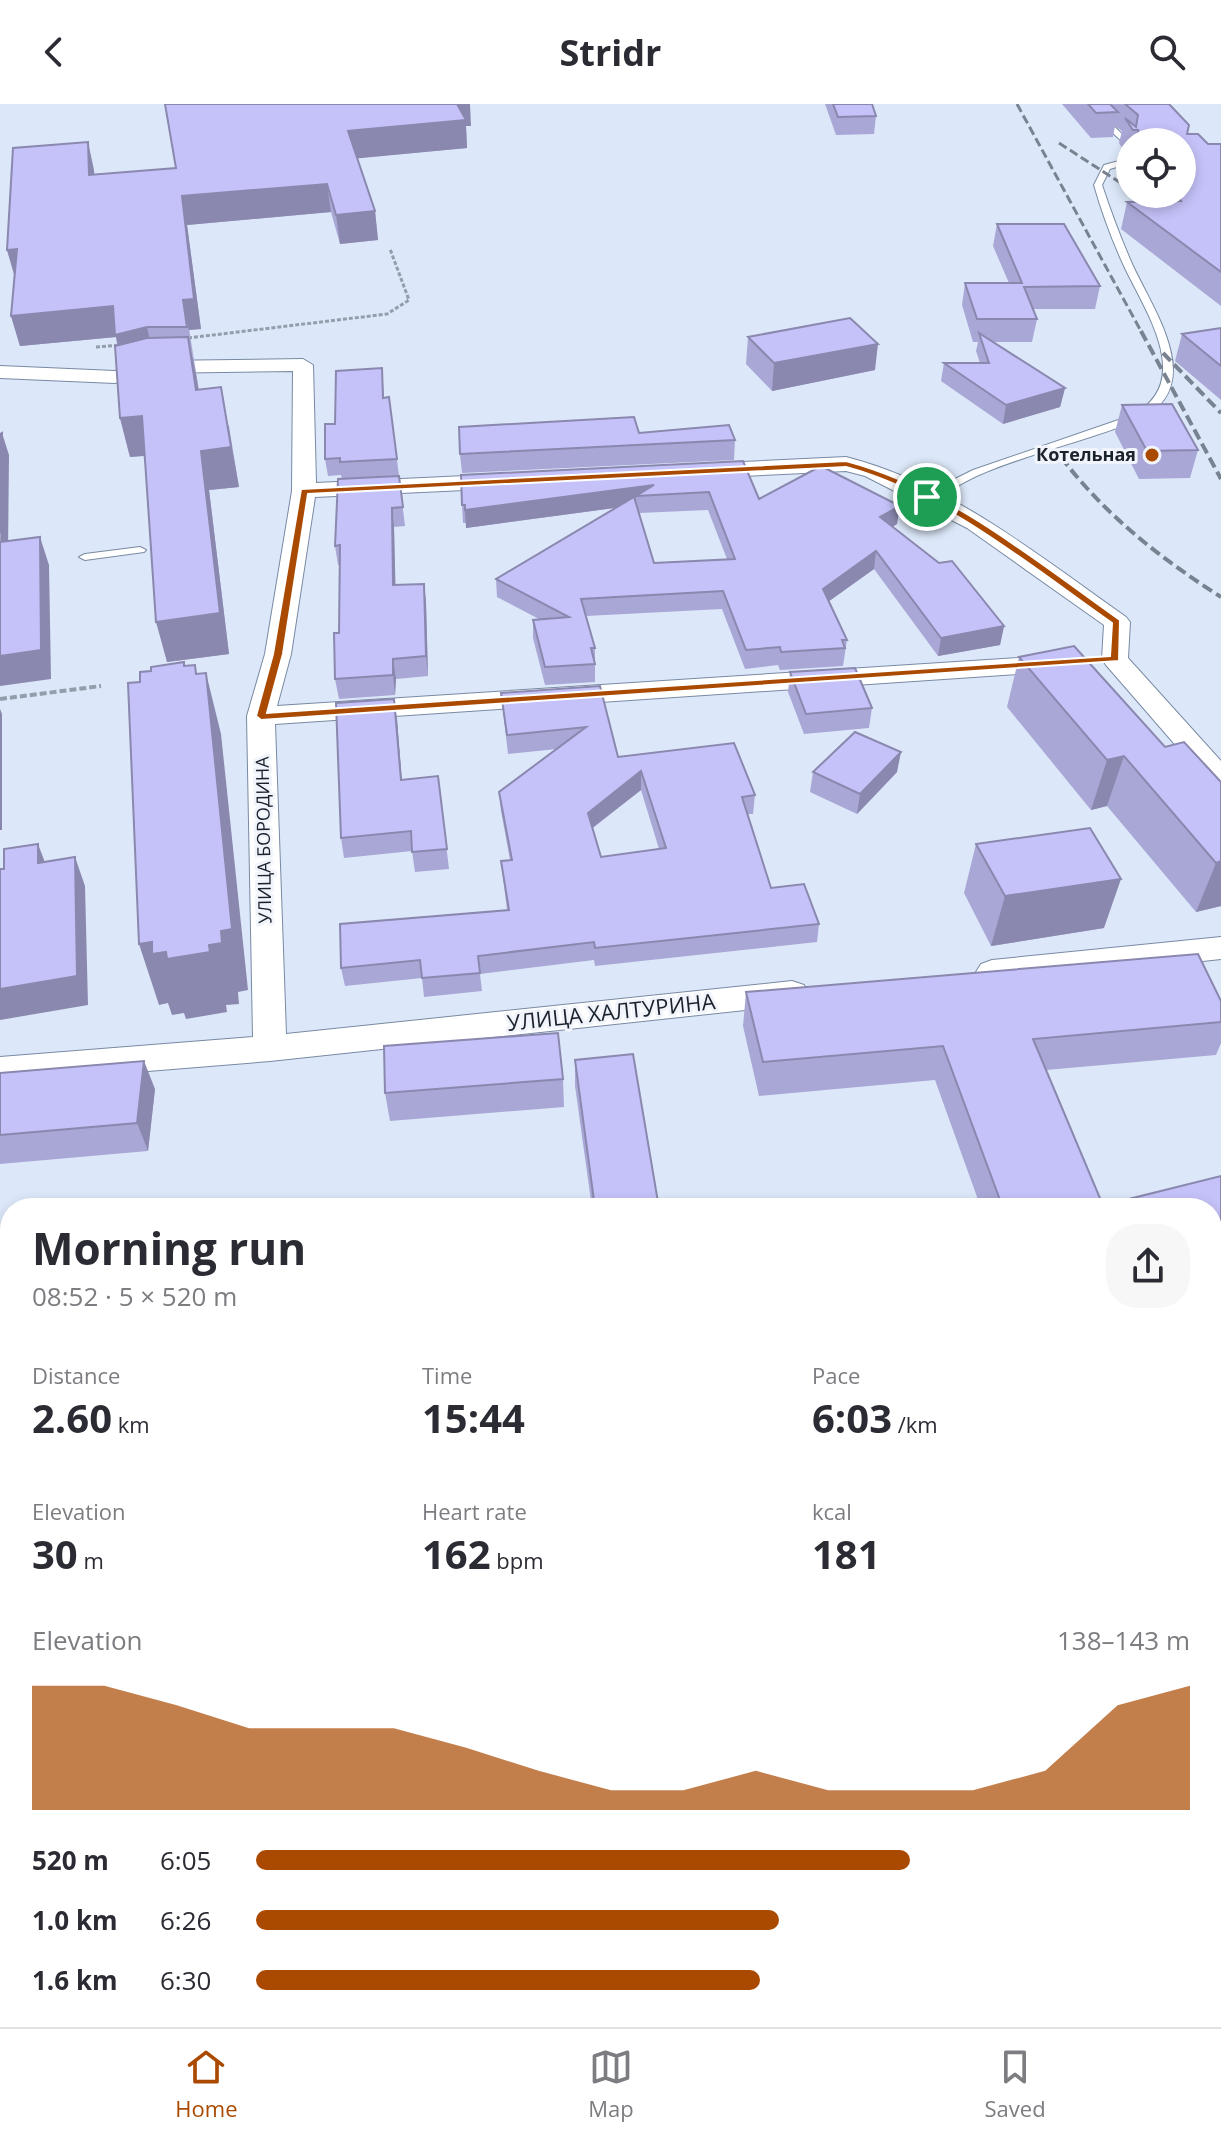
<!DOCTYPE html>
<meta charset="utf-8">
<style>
body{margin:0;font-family:"Open Sans",sans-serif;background:#f7f7f7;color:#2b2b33;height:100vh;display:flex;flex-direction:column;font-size:30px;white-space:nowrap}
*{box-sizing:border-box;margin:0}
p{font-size:26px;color:#7c7c81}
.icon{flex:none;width:44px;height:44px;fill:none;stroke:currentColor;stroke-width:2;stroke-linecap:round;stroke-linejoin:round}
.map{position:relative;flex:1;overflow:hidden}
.details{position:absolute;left:0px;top:1094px;width:1222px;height:830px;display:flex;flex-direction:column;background:#fff;border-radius:32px 32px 0 0;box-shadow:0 4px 12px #0003}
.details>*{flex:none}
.controls{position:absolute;left:1116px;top:24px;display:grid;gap:16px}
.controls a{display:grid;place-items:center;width:80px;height:80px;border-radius:50%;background:#fff;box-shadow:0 4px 12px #0003;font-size:40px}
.pin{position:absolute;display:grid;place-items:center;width:68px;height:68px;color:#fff;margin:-34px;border:4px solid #fff;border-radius:50%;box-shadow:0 2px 8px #0007}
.round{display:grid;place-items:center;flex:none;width:84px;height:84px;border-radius:32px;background:#f7f7f7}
.overview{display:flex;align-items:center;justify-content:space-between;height:136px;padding:0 32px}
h1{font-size:44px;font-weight:700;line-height:60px}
.metrics{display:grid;grid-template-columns:repeat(3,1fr);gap:12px;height:136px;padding:8px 32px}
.metrics div{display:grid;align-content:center}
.metrics b{font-size:40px;font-weight:700}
.metrics small{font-size:22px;font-weight:400}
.metrics p{font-size:22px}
.chart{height:224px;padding:16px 32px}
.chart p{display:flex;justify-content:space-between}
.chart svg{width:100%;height:144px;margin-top:8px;fill:#aa4900;opacity:.7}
ul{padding:0 32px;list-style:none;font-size:26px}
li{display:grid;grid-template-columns:128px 96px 1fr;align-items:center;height:60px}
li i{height:20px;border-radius:10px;background:#aa4900}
header{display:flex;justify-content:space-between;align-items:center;height:104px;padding:0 32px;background:#fff;font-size:36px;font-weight:700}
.menu{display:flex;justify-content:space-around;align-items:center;height:112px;border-top:2px solid #e1e1e2;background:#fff;font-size:22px;color:#7c7c81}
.menu a{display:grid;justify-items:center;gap:4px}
.menu .on{color:#aa4900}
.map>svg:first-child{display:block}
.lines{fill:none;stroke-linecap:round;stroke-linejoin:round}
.lane-casing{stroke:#788aa3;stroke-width:2}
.street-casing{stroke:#788aa3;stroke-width:2}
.path-far1{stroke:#939dab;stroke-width:3;stroke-dasharray:4 2;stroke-linecap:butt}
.path{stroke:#939dab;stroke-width:4;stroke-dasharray:7 3;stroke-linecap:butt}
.lane{fill:#fff;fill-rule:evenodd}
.street{fill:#fff;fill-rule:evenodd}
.rail-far1{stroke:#798290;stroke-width:3;stroke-dasharray:9 4;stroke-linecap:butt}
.rail{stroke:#798290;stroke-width:4;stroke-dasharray:11 5;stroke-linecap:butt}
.wall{fill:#a9a7d6;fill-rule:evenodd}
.shaded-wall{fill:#8a88ae}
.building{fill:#c5c2f9;stroke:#8a88ae;stroke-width:2;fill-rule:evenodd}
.route{fill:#aa4900;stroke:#fff;stroke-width:2;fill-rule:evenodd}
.poi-dot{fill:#aa4900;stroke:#f1f5fb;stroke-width:3}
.labels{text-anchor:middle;stroke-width:6;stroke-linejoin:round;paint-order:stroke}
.far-poi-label{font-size:18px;font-weight:bold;fill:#1b222c;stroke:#f1f5fb;text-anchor:end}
.far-street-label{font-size:18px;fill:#1b222c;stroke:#f1f5fb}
.street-label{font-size:22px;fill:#1b222c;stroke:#f1f5fb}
</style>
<header><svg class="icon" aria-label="back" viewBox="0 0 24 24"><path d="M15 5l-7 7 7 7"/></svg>Stridr<svg class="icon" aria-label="search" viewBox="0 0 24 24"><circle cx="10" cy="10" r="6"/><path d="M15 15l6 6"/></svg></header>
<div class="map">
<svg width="1221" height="1923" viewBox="0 0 1221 1923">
<rect width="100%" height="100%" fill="#dce8f9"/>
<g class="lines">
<defs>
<g id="lane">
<path d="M1066 0C1094 0 1112 20 1130 38V45L1099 16Z"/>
<path d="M1130 54V59L1110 65 1102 81C1111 108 1121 135 1133 162 1155 209 1208 283 1138 316 1086 337 1030 349 979 371 964 377 937 396 923 395V391L973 366 1130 312C1197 280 1145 207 1124 162 1112 136 1102 109 1094 81L1104 61Z"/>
<path d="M140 443 146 446 144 448 85 456 79 453 85 450Z"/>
</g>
<g id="street">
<path d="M303 255 313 261 316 379 508 370 516 372 520 377 516 382 508 384 315 393 291 550 277 602 1063 551 1072 553 1076 559 1072 565 1063 567 275 620 286 930 792 877 804 881 808 889 804 897 792 901 270 957 0 979V953L253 933 247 612 265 550 292 387 293 267 155 269 115 279 0 274V262L115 267 155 257Z"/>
<path d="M846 353C950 379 1039 452 1126 513L1130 518 1128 554 1221 657V684L1211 682 1106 561 1102 555 1104 521 967 424 865 372 846 367 700 374 692 372 689 367 692 362 700 360Z"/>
<path d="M1221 833V855L992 880 981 876 976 868 981 860 992 856Z"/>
<path d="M1221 1889V1923H1119L1123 1914H1212V1890Z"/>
</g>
</defs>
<use href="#lane" class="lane-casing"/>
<use href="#street" class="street-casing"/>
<g class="path-far1">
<path d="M188 234 387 210 409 196 390 145"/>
<path d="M96 243 122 241"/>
</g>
<path class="path" d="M0 595 101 582"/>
<use href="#lane" class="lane"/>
<use href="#street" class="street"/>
<g class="rail-far1">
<path d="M1017 0 1142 229"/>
<path d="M1059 39 1130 85"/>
<path d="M1135 90 1166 109"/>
</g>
<g class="rail">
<path d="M1141 227 1221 375"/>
<path d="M1163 249 1221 309"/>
<path d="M1061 353C1105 411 1160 454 1221 493"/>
</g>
</g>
<g class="wall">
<path d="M165 0 471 22H466L467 44 357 54 375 107 378 136 340 140 331 108 187 121 201 225 189 226 199 286 229 322 239 383 209 386 229 550 167 558 145 352 130 353 120 314 117 241 116 233 20 242 11 212 14 171 7 146 88 38 94 71 176 64Z"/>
<path d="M825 0H872L876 12 874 30 836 31Z"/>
<path d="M1062 0H1169L1187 30 1208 40H1221V202L1121 125 1127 98H1157L1152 90H1182V38H1130V52H1127L1119 39 1122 27 1115 22 1113 33 1091 34Z"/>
<path d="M997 120 1100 182 1095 205H1033L1037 215 1032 238H994L1065 284 1060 303 1003 320 941 277 944 259H980L976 247 978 238H973L962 201 965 179H1009L993 142Z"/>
<path d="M1221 224V296L1175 257 1182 230Z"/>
<path d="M748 233 875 266 772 287 746 260Z"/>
<path d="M382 264 384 294 389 293 399 372 342 375 341 371 328 372 325 355 335 320Z"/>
<path d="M1122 301 1198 346 1190 374 1139 375 1115 328Z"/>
<path d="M639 329 735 336 734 356 462 369 460 350Z"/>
<path d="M743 357 759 395 897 420 893 423 1004 522 1000 541 938 552 874 465 829 497 847 536 843 562 780 566 778 561 745 565 722 505 586 512 595 544V578L545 581 533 534V516L539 515 497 493 496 475 615 404 466 424V419H463L462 401ZM708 406 727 455 654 459 639 409Z"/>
<path d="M399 372 405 422 394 423 395 481 424 480 426 499 428 572 396 575 395 591 339 595 335 575 339 529 340 461H338L335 442Z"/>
<path d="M1019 553 1165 643 1221 678V802L1196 808 1107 702 1091 706 1007 603Z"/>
<path d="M790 568 872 604 869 624 804 630 788 588Z"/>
<path d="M600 582 618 653 755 691 753 710H748L771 784 819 820 817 838 595 862 594 856 480 870 482 887 424 893 422 874 345 882 341 864 507 806 501 757 510 756 501 707 499 688 557 645 508 650 501 589ZM641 686 659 745 601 753 593 724Z"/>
<path d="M397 615 402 676 438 672 449 765 415 768 412 747 344 754 341 734Z"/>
<path d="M813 668H897L857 710 810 688Z"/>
<path d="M976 740 1104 824 991 842 964 789Z"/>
<path d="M746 888 1221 897V939L1216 951 1046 966 1102 1099 1100 1104H981L935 976 759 992 743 922Z"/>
<path d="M575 956 659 1104H592L575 982Z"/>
<path d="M0 969 155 985 148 1047 0 1060Z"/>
<path d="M563 975 564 1003 390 1017 385 989Z"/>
<path d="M1221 1072V1161L1212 1164V1104H1125L1129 1095Z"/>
<path d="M10 1594V1663H9L0 1730V1595Z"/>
<path d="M1221 1649V1787L1212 1788V1650Z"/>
</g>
<g class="shaded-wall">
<path d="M455 0H470L471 22H466L467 44 351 55 348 27Z"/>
<path d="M88 38 94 66 96 100 89 71Z"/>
<path d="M327 80 331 108 187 121 201 225 189 226 194 253 183 196 182 92Z"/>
<path d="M375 107 378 136 340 140 336 111Z"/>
<path d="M17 145 16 176 7 146Z"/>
<path d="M113 202 147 223 154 254 123 262 116 233 20 242 11 212Z"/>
<path d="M188 233 196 271 205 325 196 286Z"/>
<path d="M878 240 875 266 772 287 774 259Z"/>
<path d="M221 283 239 383 209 386 229 550 167 558 156 518 201 347Z"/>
<path d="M1065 284 1060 303 1003 320 1006 301Z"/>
<path d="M142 312 152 351 130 353 120 314Z"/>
<path d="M2 329 9 351 8 450 0 451Z"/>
<path d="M654 381 636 392V401L466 424 465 406Z"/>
<path d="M900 402 897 420 878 431 880 413Z"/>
<path d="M392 404 394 423 396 501 393 481Z"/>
<path d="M40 433 49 461 51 575 0 582V552Z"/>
<path d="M876 447 874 465 821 503 823 485Z"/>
<path d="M424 480 426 499 428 572 426 552Z"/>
<path d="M1004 522 1000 541 938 552 941 534Z"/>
<path d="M393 555 396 575 395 591 393 571Z"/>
<path d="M206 569 221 630 248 886 238 888 239 900 226 901 227 908 186 915 184 909 172 911 168 899 159 901 139 840 152 838 209 841 221 827Z"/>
<path d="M394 595 397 615 403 696 401 676Z"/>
<path d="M0 605 2 610V726H0Z"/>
<path d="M901 648 897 668 857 710 860 690Z"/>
<path d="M1124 652 1107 702 1091 706 1107 656Z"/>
<path d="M641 667V686L588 727V709Z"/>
<path d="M38 740 49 769 38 759Z"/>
<path d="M75 753 85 782 88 901 0 916V885Z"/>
<path d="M1221 757V802L1196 808 1216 759Z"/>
<path d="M1121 775 1104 824 991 842 1005 792Z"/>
<path d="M144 957 155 985 148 1047 137 1019Z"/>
<path d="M1221 1133V1161L1212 1164V1136Z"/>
<path d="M0 1654 9 1663 0 1730Z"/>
</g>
<g class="building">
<path d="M165 0H457L466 16 348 27 375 107 336 111 327 80 182 92 194 195 183 196 187 223H147L115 231 113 202 11 212 17 145 7 146 13 44 88 38 89 71 176 64Z"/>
<path d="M833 0H872L876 12 838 13Z"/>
<path d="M1088 0H1110L1118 8 1096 9Z"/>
<path d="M1125 0H1169L1189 21 1187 30H1198L1208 40H1221V168L1127 98 1181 97 1177 90H1182V38H1141L1139 34 1138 26H1133L1125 14 1136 23 1138 11Z"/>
<path d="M997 120H1064L1100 182 1024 183 1037 215H977L965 179H1022Z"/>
<path d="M850 214 878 240 774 259 748 233Z"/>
<path d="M1221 224V262L1182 230Z"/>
<path d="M979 229 1065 284 1006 301 944 259H989Z"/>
<path d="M188 233 196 286 221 283 231 343 201 347 220 509 156 518 142 312 120 314 115 242 147 234Z"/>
<path d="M382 264 383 294 389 293 397 355 340 358V354L325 355V320H335L336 267Z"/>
<path d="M1172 300 1198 346 1147 347 1122 301Z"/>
<path d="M634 313 639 329 729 321 735 336 460 350 459 323Z"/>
<path d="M2 329 1 428H0V330Z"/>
<path d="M743 357 759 395 821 362 900 402 880 413 939 459 952 457 1004 522 941 534 876 447 823 485 847 536H842L845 544 781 548 780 543 746 546 723 487 581 495 595 544H591L595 560 545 563 533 516 569 513 496 475 634 393 654 459 735 455 709 388 636 392 654 381 465 406V401H462L461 371Z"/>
<path d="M399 372 403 403 392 404 393 481 424 480 426 552 393 555V571L335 575 334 529H339L340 441 335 442 338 375Z"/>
<path d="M40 433 41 546 0 552V438Z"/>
<path d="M1074 542 1165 643 1184 638 1221 678V757L1216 759 1124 652 1107 656 1019 553Z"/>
<path d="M184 558V562L195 561 196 570 206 569 232 825 221 827 222 839 209 841 210 848 167 855 166 848 152 850V838L139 840 128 579 140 578V568L151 567V563Z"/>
<path d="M855 564 872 604 806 610 790 568Z"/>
<path d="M600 582 618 653 734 639 755 691 742 693 771 784 804 780 819 820 595 844 594 838 478 852 480 869 422 874 420 856 341 864 340 820 509 806 501 757 512 756 499 688 586 623 507 631 501 589ZM641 667 666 744 601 753 588 709Z"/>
<path d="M394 595 401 676 438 672 447 745 412 748 411 727 341 734 336 599Z"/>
<path d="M855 628 901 648 860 690 813 668Z"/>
<path d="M1090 724 1121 775 1005 792 976 740Z"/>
<path d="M38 740V759L75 753 77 872 0 885V765H4V745Z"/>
<path d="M1198 850 1221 897V918L1033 935 1102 1099 1068 1104H1003L943 942 763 958 746 888Z"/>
<path d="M558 929 563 975 385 989 384 942Z"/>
<path d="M633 950 659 1104H595L575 956Z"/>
<path d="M144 957 137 1019 0 1031V969Z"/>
<path d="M1221 1072V1133L1212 1136V1104H1135L1129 1095Z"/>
<path d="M10 1594V1645L0 1646V1595Z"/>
<path d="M1221 1649V1774L1212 1775V1650Z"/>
</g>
<path class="route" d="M846 357C949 384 1035 456 1120 516L1119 557 261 616 256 612 273 550 301 385ZM846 363C945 390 1029 461 1112 519L1110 552 267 609 283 550 308 390Z"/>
<circle class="poi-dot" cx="1152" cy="351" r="8"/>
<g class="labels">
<g class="far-poi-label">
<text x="1136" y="357">Котельная</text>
</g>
<g class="far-street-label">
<text transform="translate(264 736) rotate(-91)" y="6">УЛИЦА БОРОДИНА</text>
</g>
<g class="street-label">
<text transform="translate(611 908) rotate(-6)" y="8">УЛИЦА ХАЛТУРИНА</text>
</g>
</g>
</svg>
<div class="controls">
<a><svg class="icon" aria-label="locate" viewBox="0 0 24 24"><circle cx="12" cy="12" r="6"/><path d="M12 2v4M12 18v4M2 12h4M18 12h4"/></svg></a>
</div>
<div class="pin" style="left:927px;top:393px;background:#1e9e55"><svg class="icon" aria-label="arrive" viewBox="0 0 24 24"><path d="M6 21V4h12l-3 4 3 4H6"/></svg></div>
<section class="details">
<div class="overview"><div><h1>Morning run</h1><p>08:52 · 5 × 520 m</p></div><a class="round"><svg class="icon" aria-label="share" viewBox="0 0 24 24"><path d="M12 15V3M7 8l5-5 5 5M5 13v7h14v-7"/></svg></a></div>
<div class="metrics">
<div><p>Distance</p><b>2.60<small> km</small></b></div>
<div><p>Time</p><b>15:44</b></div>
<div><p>Pace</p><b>6:03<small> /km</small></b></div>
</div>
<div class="metrics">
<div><p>Elevation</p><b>30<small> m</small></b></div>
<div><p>Heart rate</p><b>162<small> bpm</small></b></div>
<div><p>kcal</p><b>181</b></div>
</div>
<div class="chart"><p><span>Elevation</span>138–143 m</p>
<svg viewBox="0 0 160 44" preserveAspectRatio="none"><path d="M0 44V6L10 6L20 12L30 19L40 19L50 19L60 25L70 32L80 38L90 38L100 32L110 38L120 38L130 38L140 32L150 12L160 6V44z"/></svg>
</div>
<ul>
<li><b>520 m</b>6:05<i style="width:70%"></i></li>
<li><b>1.0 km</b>6:26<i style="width:56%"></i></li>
<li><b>1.6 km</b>6:30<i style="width:54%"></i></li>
</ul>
</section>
</div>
<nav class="menu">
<a class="on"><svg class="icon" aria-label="home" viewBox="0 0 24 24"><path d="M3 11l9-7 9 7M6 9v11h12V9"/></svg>Home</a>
<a><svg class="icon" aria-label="map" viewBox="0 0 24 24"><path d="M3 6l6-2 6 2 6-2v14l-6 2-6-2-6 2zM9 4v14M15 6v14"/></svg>Map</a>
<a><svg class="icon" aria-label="saved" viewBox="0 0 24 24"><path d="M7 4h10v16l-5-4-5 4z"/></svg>Saved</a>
</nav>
